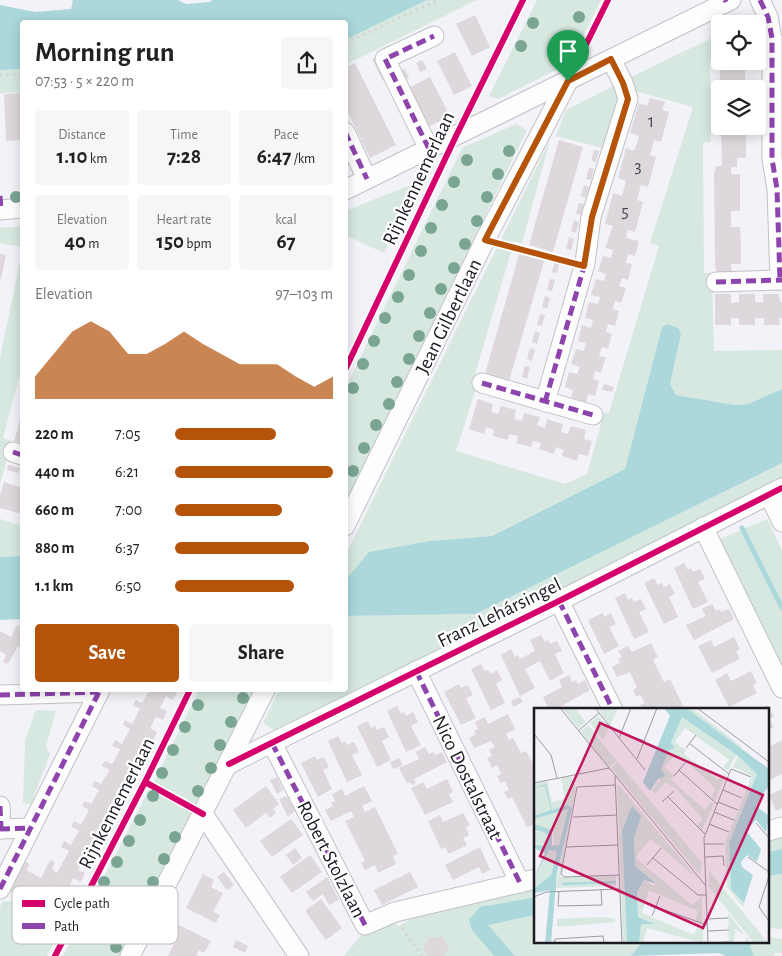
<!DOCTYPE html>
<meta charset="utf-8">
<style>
body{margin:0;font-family:"Alegreya Sans",sans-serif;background:#f6f6f6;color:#222;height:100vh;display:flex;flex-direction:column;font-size:19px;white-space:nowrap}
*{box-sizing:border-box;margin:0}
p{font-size:16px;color:#767676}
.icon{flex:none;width:28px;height:28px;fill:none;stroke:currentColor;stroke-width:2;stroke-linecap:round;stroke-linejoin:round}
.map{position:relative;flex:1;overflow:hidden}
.details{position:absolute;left:20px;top:20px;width:328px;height:672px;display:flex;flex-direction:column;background:#fff;border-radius:5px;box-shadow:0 2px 12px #0003}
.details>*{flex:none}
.controls{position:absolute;left:711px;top:15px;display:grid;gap:10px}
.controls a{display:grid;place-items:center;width:55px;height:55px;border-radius:5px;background:#fff;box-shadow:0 2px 12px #0003;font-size:25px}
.pin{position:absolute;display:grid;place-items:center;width:42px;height:42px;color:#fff;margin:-51px -21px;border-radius:50% 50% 50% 0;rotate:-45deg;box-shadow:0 0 5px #0007}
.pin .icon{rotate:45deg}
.round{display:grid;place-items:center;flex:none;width:52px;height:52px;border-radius:5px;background:#f6f6f6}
.summary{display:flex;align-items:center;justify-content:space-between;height:85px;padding:0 15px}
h1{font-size:28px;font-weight:700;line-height:38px}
.metrics{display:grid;grid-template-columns:repeat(3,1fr);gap:8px;height:85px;padding:5px 15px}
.metrics div{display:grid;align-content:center;border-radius:5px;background:#f6f6f6;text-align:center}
.metrics b{font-size:21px;font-weight:700}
.metrics small{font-size:14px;font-weight:400}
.metrics p{font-size:14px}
.chart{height:140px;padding:10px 15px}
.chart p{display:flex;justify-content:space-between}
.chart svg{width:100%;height:90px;margin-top:5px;fill:#b45309;opacity:.7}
.primary-button{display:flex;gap:10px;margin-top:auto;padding:10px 15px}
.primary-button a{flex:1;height:58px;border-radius:5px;background:#b45309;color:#fff;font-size:20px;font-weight:700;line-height:58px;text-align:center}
.primary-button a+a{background:#f6f6f6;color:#222}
ul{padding:0 15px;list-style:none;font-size:16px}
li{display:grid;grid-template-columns:80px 60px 1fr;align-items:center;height:38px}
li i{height:12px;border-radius:6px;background:#b45309}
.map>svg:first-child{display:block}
.green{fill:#d7e8e0}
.water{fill:#acd8db}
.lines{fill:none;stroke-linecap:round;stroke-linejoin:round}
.stream{stroke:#acd8db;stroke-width:5}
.building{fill:#ded8dc}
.minor-casing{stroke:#c2c0c7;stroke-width:21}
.path{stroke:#d5d5d7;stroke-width:3;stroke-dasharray:2.5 4;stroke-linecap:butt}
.minor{stroke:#fdfdfe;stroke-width:19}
.quiet{stroke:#8e44ad;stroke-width:5;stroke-dasharray:10 5;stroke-linecap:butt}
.cycleway-casing{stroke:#fff;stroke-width:9}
.cycleway{stroke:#d6006c;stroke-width:6}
.tree{fill:#7ba593}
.route-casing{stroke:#fff;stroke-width:10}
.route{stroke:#b45309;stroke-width:6}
.labels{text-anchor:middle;stroke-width:4.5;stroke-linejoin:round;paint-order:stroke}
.number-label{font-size:18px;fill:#4c4a50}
.street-label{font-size:20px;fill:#1c1a22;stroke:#fff}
.inset-river{fill:none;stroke:#acd8db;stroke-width:2.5}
.inset-road{fill:none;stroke:#9d9ca2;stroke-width:1}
.view{fill:#c2185b;fill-opacity:0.15;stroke:#c2185b;stroke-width:2.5}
.inset-edge{fill:none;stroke:#1c1a22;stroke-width:2.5}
.key{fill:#fff;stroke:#bbbabd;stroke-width:1}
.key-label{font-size:14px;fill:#1c1a22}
</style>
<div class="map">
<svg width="782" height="956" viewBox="0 0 782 956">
<rect width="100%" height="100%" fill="#f3f2f8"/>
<g class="green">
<path d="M427 0H477L345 65V40Z"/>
<path d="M537 0H601L570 63 498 99 489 96Z"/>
<path d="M756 16 763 32 764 59H758V24H741Z"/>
<path d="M720 34 721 61 710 62 711 142 703 143 704 273H712L714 351 782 350V389L748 404 735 405 676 395 670 384 681 334 667 325 662 327 625 469 492 536 429 541 369 552 345 581V556L550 140 522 243 514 242 475 374 480 376 456 451 565 484 587 474 604 413H609L659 246 650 243 693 107 635 91 629 78Z"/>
<path d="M22 69V92L0 93V70Z"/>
<path d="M615 85 620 98 603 148 556 136 566 110Z"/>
<path d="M516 124 527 130 345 503V389L462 148Z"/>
<path d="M418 182 384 253 345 235V211Z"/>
<path d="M0 227H22V247L0 243Z"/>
<path d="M22 252V366L3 438 12 441 0 484V358Z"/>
<path d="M782 463V482L482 628 278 733 263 723 279 690H345V616L476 614Z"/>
<path d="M0 519 22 526V556L0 557Z"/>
<path d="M767 519 782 550V683L713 542Z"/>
<path d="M199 690H254L198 805 154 782Z"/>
<path d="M36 710 56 711 46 746 50 754 31 804 23 803 25 740Z"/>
<path d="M150 788 194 813 121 956H63Z"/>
<path d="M782 834V849L768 852V838Z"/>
<path d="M782 874V929L768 928V876Z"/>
<path d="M536 886V897L486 906 476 911 472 930 494 956H344L364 931H378L394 923 399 926 415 916Z"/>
<path d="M3 901 75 903 47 956H0V907Z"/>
<path d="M536 915V942H642L631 956H515L487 925Z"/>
<path d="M768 937 782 939V953H775L774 956H754L749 946 752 942H768Z"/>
</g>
<g class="water">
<path d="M73 0H178L186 4 210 2 212 0H427L345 40V22H22V69L0 70V5L35 12 71 9Z"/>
<path d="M667 324 678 328 681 334 670 384 676 395 735 405 748 404 782 389V463L476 614 345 616V581L369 552 429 541 492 536 625 469 662 327Z"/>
<path d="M22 556V619L0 620V557Z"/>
<path d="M782 849V874L768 876V852Z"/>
<path d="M536 897V915L488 925 515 956H494L472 930 469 920 480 907Z"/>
<path d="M642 942H752L750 946 754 956H725L719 953 631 956Z"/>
</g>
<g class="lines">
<path class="stream" d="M742 528 782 608"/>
</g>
<g class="building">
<path d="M475 15 490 47 472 56 456 24Z"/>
<path d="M455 52 472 86 454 95 437 61Z"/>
<path d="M377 57 388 78 383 81 372 59Z"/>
<path d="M422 60 427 69 420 72 416 63Z"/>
<path d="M715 60 736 61V68H745V89H720V69H715Z"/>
<path d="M355 63 396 145 370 158 345 106V68Z"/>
<path d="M405 69 409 78 404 81 399 71Z"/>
<path d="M430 77 450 116 428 127 408 88Z"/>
<path d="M22 93V140L6 141 4 94Z"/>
<path d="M650 98 665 102 662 110 669 112 661 142 654 140 650 155 656 157 648 187 641 185 637 200 643 202 635 232 628 230 626 238 639 241 635 256 628 254 626 263 632 264 628 280 622 278 619 286 626 288 621 303 615 301 613 309 619 311 615 326 608 324 606 332 612 334 608 349 602 347 599 356 606 357 601 373 595 371 593 379 599 381 595 396 588 394 586 403 571 398 573 390 565 387 569 372 577 374 580 367 571 364 576 349 584 351 586 343 578 341 582 325 591 328 593 320 585 318 589 302 598 304 600 297 591 295 596 279 604 281 606 274 598 271 603 256 611 258 613 250 605 248 613 226 605 224 613 193 622 196 626 181 618 178 626 148 634 151 637 143 639 136 630 133 639 103 647 106Z"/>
<path d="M721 126H746V158H737V167H731V174H740V211H731V227H740L741 246V264H731L732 273H717L715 265 714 174 716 166H722Z"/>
<path d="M559 140 583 147 553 252 529 245Z"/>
<path d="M594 150 599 151 596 162 591 161Z"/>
<path d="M589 168 594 169 591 180 586 179Z"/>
<path d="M584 185 589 187 586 198 581 196Z"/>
<path d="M579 203 584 204 581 215 576 214Z"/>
<path d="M574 220 579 222 576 233 571 231Z"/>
<path d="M569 237 574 239 571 250 566 249Z"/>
<path d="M520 251 545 258 509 381 485 374Z"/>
<path d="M0 254 6 255 1 279H0Z"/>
<path d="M555 261 560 262 557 273 552 272Z"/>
<path d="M550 279 555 280 552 291 547 290Z"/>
<path d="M715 294H731V303L739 302V294H755V302H763V294H779L780 302H782V318H779L780 325H764V318H755V325H739V318H731V325H715Z"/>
<path d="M545 296 550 298 547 309 542 307Z"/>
<path d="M540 314 545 315 542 326 537 325Z"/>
<path d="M535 331 540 333 537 344 532 342Z"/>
<path d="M530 348 535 350 532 361 527 359Z"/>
<path d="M525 366 530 367 527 379 522 377Z"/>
<path d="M604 384 614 387 612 392 602 390Z"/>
<path d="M478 399 493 404 491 412 498 414 501 406 516 410 514 419 522 421 524 413 540 417 537 425 545 428 547 419 563 424 561 432 568 434 571 426 586 430 584 439 592 441 588 456 579 454 577 461 562 456 564 450 556 447 554 454 539 449 541 443 533 441 531 447 516 443 518 436 509 434 508 440 493 436 494 430 486 427 484 434 469 429Z"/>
<path d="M22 413V443L14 441Z"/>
<path d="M8 465 20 468 18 473 7 470Z"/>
<path d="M4 482 22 488V514L0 508V495Z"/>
<path d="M684 563 688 570 691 568 693 572 700 569 705 579 698 582 708 602 693 609 674 568Z"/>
<path d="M654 578 658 585 662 583 664 587 670 584 675 594 669 597 678 617 664 624 644 583Z"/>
<path d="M625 593 628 600 632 598 634 602 641 599 646 609 639 612 649 632 634 639 615 598Z"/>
<path d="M712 604 716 611 720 609 721 612 729 609 734 619 694 640 686 625 706 616 702 609Z"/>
<path d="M603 613 604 617 611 613 616 624 609 627 619 646 604 654 588 620Z"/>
<path d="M17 625 22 628V648L18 646 8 664 3 662 6 655 0 651V631L11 637Z"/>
<path d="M541 635 545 642 548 640 550 644 557 641 562 651 555 654 564 673 550 681 540 661 525 669 535 688 520 696 501 655 511 649 515 657 518 655 520 659 535 651 530 640Z"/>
<path d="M734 637 740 649 736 652 740 659 712 673 698 646 711 640 714 647Z"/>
<path d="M651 643 658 657 653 660 664 682 670 679 685 710H643L640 705 645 703 640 695 636 697 633 690 637 687 630 672 617 677 612 667 620 663 618 659 622 657 618 651 628 646 632 652Z"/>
<path d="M481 664 485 671 488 670 491 674 497 670 502 680 496 684 505 703 491 710 471 669Z"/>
<path d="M751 671 757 683 753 685 757 693 729 707 715 680 727 673 731 681Z"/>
<path d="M569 675 572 682 576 680 578 684 585 680 590 690 554 710H549L543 697 562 687 559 680Z"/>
<path d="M459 684 461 688 468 685 473 695 466 698 476 718 461 725 444 692Z"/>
<path d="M150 690 178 691 173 700 166 696 160 708 167 711 163 720 156 717 150 728 157 732 153 741 145 737 140 748 147 752 142 761 135 757 129 768 137 772 132 781 125 777 119 789 126 792 122 801 114 798 109 809 116 813 112 821 104 818 99 829 106 833 101 842 94 838 88 849 96 853 91 862 84 858 78 870 85 873 81 882 73 878 68 890 75 893 74 895 49 885 44 894 36 890 35 892 23 886 18 895 9 891 24 861 30 864 26 870 41 878 50 860 55 862 52 869 57 873 69 851 61 847 64 841 71 845 79 830 71 827 74 821 81 825 83 821 89 810 82 806 84 801 91 804 99 790 92 786 95 781 101 784 110 770 102 766 105 761 112 764 114 761 120 749 112 746 115 740 122 744 124 740 130 729 123 725 125 720 132 724 140 709 133 705 136 700 142 703Z"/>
<path d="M520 697 523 702 513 707 511 701Z"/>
<path d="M768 705 774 717 770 719 774 727 768 730V710H758Z"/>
<path d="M397 706 401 714 404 712 406 716 413 712 418 722 411 726 421 745 406 752 387 711Z"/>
<path d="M508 714 515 729 506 734 509 740 513 738 521 753 526 751 536 770V829L533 825 527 827 512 797 508 799 504 792 509 790 505 781 500 783 497 776 501 774 497 765 492 768 487 758 492 756 489 750 495 747 491 741 474 748 469 738 476 734 474 731 478 729 475 722 485 717 488 724Z"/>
<path d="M368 721 371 728 375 726 377 730 384 727 389 737 382 741 391 760 377 767 357 726Z"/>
<path d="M338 736 342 743 345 741 347 745 354 742 359 752 352 755 362 775 347 782 328 741Z"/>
<path d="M782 740V774L770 780 768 776V747Z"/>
<path d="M425 747 429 754 433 752 435 755 442 752 447 762 414 779 416 783 412 785 410 782 407 783 399 768 419 759 416 752Z"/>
<path d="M315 756 317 760 324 757 329 767 323 770 332 789 318 797 301 763Z"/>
<path d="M399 758 403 765 393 769 390 762Z"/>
<path d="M277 777 283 790 277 794 270 780Z"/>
<path d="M447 779 453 792 449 794 453 802 425 815 411 788 423 782 427 789Z"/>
<path d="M266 786 279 804 273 809 276 813 270 818 266 813 246 828 233 810Z"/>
<path d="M364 786 372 801 362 806 365 812 375 807 398 854 393 856 396 864 378 873 375 865 365 870 361 863 365 861 345 821 354 817 351 811 331 821 325 810 333 806 331 803 335 801 332 794 342 789 345 796Z"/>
<path d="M782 789V808L776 811 769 795Z"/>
<path d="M287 796 295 811 288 817 279 799Z"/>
<path d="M463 813 470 825 466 827 469 835 463 838 467 845 449 854 445 847 441 849 428 821 440 815 443 822Z"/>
<path d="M291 819 303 835 272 857 260 841Z"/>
<path d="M480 847 490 870 482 874 479 867 453 880 445 865Z"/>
<path d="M295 848 302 858 293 865 286 855Z"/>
<path d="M310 855 322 872 292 893 280 877Z"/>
<path d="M224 872 234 885 227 890 217 877Z"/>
<path d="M410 872 418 887 382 905 374 890Z"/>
<path d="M203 874 214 880 211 887 223 893 213 912 220 915 216 923 186 908Z"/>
<path d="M327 877 339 900 329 905 323 894 313 901 306 892Z"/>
<path d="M321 899 342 928 327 939H325L306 912V910Z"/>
<path d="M177 924 211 941 204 953 199 950 196 956H168L176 939 171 936Z"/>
<path d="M442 937 449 948 444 956H428L423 949 429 938Z"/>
<path d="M236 940 248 946 245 953 233 947Z"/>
</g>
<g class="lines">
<defs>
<g id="minor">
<path d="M760 0 768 17 772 38V159L777 189 780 280"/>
<path d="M345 132 367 179"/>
<path d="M429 149 385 59 434 36"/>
<path d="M345 190 731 0"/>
<path d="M0 210 22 208"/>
<path d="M716 282 782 280"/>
<path d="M482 383 593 415"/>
<path d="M545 402 585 263 591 217 628 99 623 83 611 59"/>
<path d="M13 452 22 455"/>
<path d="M769 494 782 522"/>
<path d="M345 526 485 240 568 81"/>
<path d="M703 527 782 688"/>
<path d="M559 601 613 710"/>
<path d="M416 671 520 883"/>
<path d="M0 695 99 692"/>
<path d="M272 743 365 925 395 912 536 879"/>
<path d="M229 764 559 601 782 488"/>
<path d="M0 806 1 829"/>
<path d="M203 814 299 956"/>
<path d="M0 829 30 828"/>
<path d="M768 831 782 827"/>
<path d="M0 889 100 690"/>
<path d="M130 956 265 690"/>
</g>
</defs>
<use href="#minor" class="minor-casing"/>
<g class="path">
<path d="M345 43 438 0"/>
<path d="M0 75 22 74"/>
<path d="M502 245 569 262"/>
<path d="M402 928 422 956"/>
</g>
<use href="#minor" class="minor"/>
<g class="quiet">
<path d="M725 0 726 2"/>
<path d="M760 0 768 17 772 38V159L777 189 780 280"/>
<path d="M345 132 367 179"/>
<path d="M429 149 385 59 434 36"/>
<path d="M0 196 1 210"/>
<path d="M716 282 782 280"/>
<path d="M482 383 593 415"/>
<path d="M545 402 585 263 591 217 628 99 623 83 611 59"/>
<path d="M13 452 22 455"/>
<path d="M559 601 613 710"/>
<path d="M416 671 520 883"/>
<path d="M0 695 99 692"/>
<path d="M272 743 365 925"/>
<path d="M0 806 1 829"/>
<path d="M0 829 30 828"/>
<path d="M0 889 100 690"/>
</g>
<defs>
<g id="cycleway">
<path d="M568 81 608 0"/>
<path d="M345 370 456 136 523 0"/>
<path d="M229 764 559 601 782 488"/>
<path d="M145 782 203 814"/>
<path d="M55 956 145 782 190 690"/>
</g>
</defs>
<use href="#cycleway" class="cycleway-casing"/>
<use href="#cycleway" class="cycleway"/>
</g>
<g class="tree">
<circle cx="579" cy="17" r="6"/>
<circle cx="533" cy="23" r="6"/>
<circle cx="567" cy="41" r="6"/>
<circle cx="521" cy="46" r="6"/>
<circle cx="509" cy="151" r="6"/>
<circle cx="467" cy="160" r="6"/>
<circle cx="498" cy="174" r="6"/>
<circle cx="454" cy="182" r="6"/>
<circle cx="16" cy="197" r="6"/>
<circle cx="487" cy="197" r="6"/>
<circle cx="442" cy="205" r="6"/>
<circle cx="477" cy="221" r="6"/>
<circle cx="431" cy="228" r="6"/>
<circle cx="465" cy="244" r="6"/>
<circle cx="421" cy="251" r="6"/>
<circle cx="454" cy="268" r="6"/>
<circle cx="409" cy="275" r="6"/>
<circle cx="441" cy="289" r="6"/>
<circle cx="398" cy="297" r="6"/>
<circle cx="430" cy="313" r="6"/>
<circle cx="385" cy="318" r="6"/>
<circle cx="419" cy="336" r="6"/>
<circle cx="374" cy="341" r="6"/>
<circle cx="409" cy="359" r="6"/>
<circle cx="363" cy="364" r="6"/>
<circle cx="397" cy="382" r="6"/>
<circle cx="353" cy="388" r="6"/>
<circle cx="389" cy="404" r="6"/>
<circle cx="376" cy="425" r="6"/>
<circle cx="364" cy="448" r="6"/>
<circle cx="353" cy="471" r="6"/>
<circle cx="243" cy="698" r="6"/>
<circle cx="198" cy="705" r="6"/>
<circle cx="231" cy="722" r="6"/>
<circle cx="185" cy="727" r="6"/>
<circle cx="220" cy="745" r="6"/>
<circle cx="173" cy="750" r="6"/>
<circle cx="211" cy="768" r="6"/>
<circle cx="162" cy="773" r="6"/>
<circle cx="198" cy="791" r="6"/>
<circle cx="153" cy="796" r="6"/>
<circle cx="140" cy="820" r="6"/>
<circle cx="175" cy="837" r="6"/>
<circle cx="129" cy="841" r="6"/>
<circle cx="164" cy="859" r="6"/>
<circle cx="117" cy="862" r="6"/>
<circle cx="104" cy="882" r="6"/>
<circle cx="153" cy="882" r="6"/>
<circle cx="116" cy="947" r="6"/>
</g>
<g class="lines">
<defs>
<path id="route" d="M611 59 623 83 628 99 592 217 584 266 485 240 568 81Z"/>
</defs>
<use href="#route" class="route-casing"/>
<use href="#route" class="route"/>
</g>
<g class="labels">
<g class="number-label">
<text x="651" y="127">1</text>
<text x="638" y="172">3</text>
<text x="625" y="217">5</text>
</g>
<g class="street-label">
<text transform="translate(418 178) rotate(-65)" y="7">Rijnkennemerlaan</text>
<text transform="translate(448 316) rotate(-64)" y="7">Jean Gilbertlaan</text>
<text transform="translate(499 612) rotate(-26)" y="7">Franz Lehársingel</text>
<text transform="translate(468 777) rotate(64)" y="7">Nico Dostalstraat</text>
<text transform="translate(116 803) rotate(-63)" y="7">Rijnkennemerlaan</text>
<text transform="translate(332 859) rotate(63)" y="7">Robert Stolzlaan</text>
</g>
</g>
<g transform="translate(534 708)">
<rect width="235" height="235" fill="#f3f2f8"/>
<path d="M28 0H41L52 14 44 20ZM63 0H84L76 18ZM152 0 159 1 208 39 207 41ZM64 8 75 19 69 32 56 15ZM148 9 202 47 194 63 189 60 195 52 151 20 141 34 152 42 150 46 184 72 192 65 181 93 177 89 182 81 154 55 141 47 130 59 140 68 137 72 171 102 177 94 180 96 168 122 163 118 169 111 143 82 132 74 121 86 118 82 127 70V61ZM54 17 83 53 75 59 47 24ZM204 48 223 66 195 135 197 181 210 195 209 199 193 179 191 135 218 68 199 59ZM84 54 168 155 166 167 77 60ZM37 68 42 79 26 169 82 168V178L22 180 36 97 1 107 0 76 13 73 18 94 31 91 27 70ZM85 77 163 170 117 131 103 147V151L158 197 168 188V215L161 213 164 203 115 182 108 205 160 227 164 218H169V235L113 220 109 235H105L107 216H121L104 209 103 184 110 172 120 178 123 175 101 158 100 130 106 108 98 98 88 122 93 235H89L83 79ZM34 100 26 138H20L19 125 0 116V111ZM-1 130a8 8 0 1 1 16 0a8 8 0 1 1-16 0ZM15 142 23 143 17 167 0 181V170ZM175 163 234 235H220L175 179ZM194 205 217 235H212V228L201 221 200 235H195ZM68 209 81 211V214L23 219V211Z" fill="#d7e8e0"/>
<path d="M130 0H152L235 61V77L222 98 235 108 232 124 222 112 212 123 227 141 223 154 213 147 207 154 208 159 219 167 210 195 197 181 195 135 223 66 204 48 148 9 137 35 141 40 135 42 127 61 131 68 124 71 116 83 109 74 136 8ZM12 76 18 102 34 97 38 100 23 165 17 235H11L16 182 0 185V181L17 167 23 143 15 142 0 170 11 145 0 140V137L11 138 15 128 8 123 0 122V116L18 122V137L25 138 34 101 0 111V104L2 107 17 102 11 78 0 80ZM98 98 107 108 100 130 101 158 123 176 110 172 103 184 104 209 121 216H107L105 235H93L88 122Z" fill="#acd8db"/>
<path class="inset-river" d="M28 176 82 174"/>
<path class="inset-road" d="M26 0 172 178M61 0 111 62M163 0 235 54M44 23 65 5M87 25 111 33M0 26 17 47 23 70M85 30 97 0M155 35 195 66M152 40 162 27M103 51 123 0M145 62 183 96M81 68 88 235M140 68 151 55M193 71 213 79M0 75 75 60M81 77 43 79 27 166 30 169 86 167M189 82 208 90M134 89 171 126M128 94 140 83M184 94 204 102M180 104 200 112M39 109 83 107M222 115 235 130M175 116 195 124M170 136H190M32 139 84 137M171 149 189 148 190 158M214 149 235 164M119 150 164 187H172M113 157 127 140M235 168 225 199 235 213M25 183 24 198 68 197 67 181M0 189 12 184 86 181M122 199 173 217M118 208 126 188M173 211 194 210M174 223 195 222M20 235 21 231 69 228 70 235M174 235 170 130 197 61 217 69M174 235 195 234"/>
<path class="view" d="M66 15 229 87 169 220 6 148Z"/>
<rect width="235" height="235" class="inset-edge"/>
</g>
<rect x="12" y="886" width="166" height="58" rx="8" class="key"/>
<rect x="22" y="900" width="23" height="7" fill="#d6006c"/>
<rect x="22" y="923" width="23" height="6" fill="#8e44ad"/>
<g class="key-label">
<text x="54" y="908">Cycle path</text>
<text x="54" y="931">Path</text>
</g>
</svg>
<div class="controls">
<a><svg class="icon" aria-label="locate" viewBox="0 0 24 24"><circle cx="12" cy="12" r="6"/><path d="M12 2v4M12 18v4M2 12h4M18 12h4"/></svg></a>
<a><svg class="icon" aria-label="layers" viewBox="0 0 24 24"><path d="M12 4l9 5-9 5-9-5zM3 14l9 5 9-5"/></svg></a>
</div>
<div class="pin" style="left:568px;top:81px;background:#1e9e55"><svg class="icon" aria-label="arrive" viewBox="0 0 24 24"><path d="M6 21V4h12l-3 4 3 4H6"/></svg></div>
<section class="details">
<div class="summary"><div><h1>Morning run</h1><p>07:53 · 5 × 220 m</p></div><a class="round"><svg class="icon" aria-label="share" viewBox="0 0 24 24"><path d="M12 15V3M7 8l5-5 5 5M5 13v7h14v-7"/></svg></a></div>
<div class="metrics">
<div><p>Distance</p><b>1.10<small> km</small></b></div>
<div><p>Time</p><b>7:28</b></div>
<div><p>Pace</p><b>6:47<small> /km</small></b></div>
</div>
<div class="metrics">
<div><p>Elevation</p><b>40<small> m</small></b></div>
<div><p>Heart rate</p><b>150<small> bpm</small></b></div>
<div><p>kcal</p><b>67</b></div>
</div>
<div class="chart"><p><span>Elevation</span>97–103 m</p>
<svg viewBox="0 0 160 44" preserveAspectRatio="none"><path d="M0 44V33L10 22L20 11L30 6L40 11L50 22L60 22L70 17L80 11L90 17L100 22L110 27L120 27L130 27L140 33L150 38L160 33V44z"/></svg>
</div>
<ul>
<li><b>220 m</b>7:05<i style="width:64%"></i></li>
<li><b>440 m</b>6:21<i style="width:100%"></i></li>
<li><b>660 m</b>7:00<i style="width:68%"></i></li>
<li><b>880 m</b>6:37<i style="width:85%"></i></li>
<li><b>1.1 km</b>6:50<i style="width:75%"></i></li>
</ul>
<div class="primary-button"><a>Save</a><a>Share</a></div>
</section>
</div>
